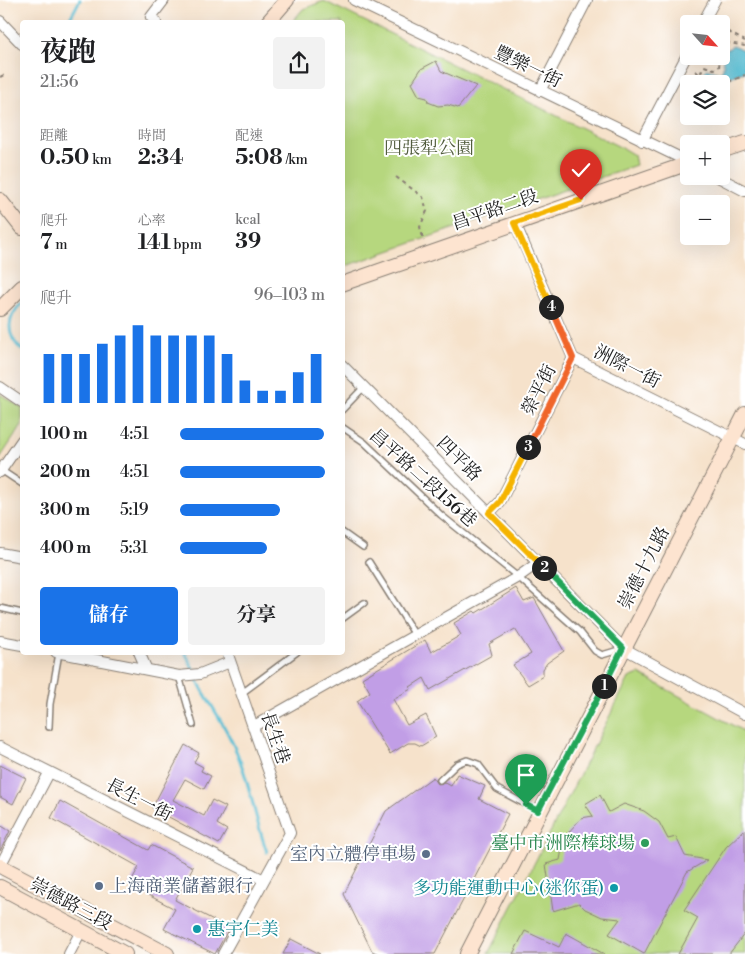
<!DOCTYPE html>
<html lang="zh-TW">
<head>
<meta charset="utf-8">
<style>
	:root { --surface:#fff; --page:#f2f2f2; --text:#202124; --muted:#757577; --accent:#1a73e8 }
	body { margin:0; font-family:"Libre Bodoni","Noto Serif TC",serif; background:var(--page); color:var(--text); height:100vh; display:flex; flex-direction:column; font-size:19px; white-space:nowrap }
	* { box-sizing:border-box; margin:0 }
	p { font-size:16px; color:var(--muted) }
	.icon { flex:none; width:28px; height:28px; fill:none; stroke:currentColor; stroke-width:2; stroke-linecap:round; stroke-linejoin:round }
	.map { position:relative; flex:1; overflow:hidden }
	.sheet { position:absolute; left:20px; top:20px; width:325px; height:635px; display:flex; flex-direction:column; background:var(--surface); border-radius:5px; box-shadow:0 5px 20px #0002 }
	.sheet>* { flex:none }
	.needle { width:32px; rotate:117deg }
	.fabs { position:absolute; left:680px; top:15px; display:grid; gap:10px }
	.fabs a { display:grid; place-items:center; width:50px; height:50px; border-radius:5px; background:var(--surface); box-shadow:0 5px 20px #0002; font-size:25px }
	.pin { position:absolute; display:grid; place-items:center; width:42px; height:42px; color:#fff; margin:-51px -21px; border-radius:50% 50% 50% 0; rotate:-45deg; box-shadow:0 0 5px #0007 }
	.pin .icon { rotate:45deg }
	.km { position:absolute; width:25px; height:25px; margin:-12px; border-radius:50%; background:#222; color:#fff; font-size:14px; line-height:25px; text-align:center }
	.round { display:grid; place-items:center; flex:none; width:52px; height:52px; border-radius:5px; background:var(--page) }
	.headline { display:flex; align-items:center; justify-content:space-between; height:85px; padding:0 20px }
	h1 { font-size:28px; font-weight:700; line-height:38px }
	.metrics { display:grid; grid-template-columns:repeat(3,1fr); gap:8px; height:85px; padding:5px 20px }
	.metrics div { display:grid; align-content:center }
	.metrics b { font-size:21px; font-weight:700 }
	.metrics small { font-size:14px; font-weight:400 }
	.metrics p { font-size:14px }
	.chart { height:140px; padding:10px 20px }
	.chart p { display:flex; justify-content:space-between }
	.chart svg { width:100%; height:90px; margin-top:5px; stroke:var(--accent); stroke-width:6 }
	.cta { display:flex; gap:10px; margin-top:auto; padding:10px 20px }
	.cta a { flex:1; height:58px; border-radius:5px; background:var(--accent); color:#fff; font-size:20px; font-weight:700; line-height:58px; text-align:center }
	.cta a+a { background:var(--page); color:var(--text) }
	ul { padding:0 20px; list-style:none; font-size:16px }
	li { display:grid; grid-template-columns:80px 60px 1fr; align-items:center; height:38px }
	li i { height:12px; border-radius:6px; background:var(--accent) }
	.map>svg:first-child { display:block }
	.green { fill:#b6d77e; stroke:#697a4d }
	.water { fill:#56bdd3; stroke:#396c78 }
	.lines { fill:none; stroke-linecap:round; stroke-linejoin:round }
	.stream { stroke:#56bdd3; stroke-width:3 }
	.building { fill:#c19ee6 }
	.lane-casing { stroke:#897f74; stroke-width:8 }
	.street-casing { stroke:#897f74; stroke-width:12 }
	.secondary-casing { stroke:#897f74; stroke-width:16 }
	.path { stroke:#897f74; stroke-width:2; stroke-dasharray:4 4; stroke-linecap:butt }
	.lane { stroke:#fff; stroke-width:5 }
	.street { stroke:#fff; stroke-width:10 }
	.secondary { stroke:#fde4d0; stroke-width:14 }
	.split-1-casing { stroke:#fff; stroke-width:10 }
	.split-2-casing { stroke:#fff; stroke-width:10 }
	.split-3-casing { stroke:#fff; stroke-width:10 }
	.split-4-casing { stroke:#fff; stroke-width:10 }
	.split-5-casing { stroke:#fff; stroke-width:10 }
	.split-1 { stroke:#22a559; stroke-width:6 }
	.split-2 { stroke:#22a559; stroke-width:6 }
	.split-3 { stroke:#f5b400; stroke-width:6 }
	.split-4 { stroke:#f0652b; stroke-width:6 }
	.split-5 { stroke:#f5b400; stroke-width:6 }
	.leisure-dot { fill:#2e9e5b; stroke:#fff; stroke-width:2 }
	.service-dot { fill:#5c6f8a; stroke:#fff; stroke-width:2 }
	.culture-dot { fill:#0f9aa8; stroke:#fff; stroke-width:2 }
	.labels { text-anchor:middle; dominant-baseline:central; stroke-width:4; stroke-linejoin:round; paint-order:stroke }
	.street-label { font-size:18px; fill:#1c1c1c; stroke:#fff }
	.park-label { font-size:18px; fill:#525d3e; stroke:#fff }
	.leisure-label { font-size:18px; fill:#27864d; stroke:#fff; text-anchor:end }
	.service-label { font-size:18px; fill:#4e5e75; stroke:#fff; text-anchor:end }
	.culture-label { font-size:18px; fill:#0d838f; stroke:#fff; text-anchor:end }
</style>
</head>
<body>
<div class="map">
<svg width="745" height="954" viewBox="0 0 745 954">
	<rect width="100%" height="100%" fill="#fff"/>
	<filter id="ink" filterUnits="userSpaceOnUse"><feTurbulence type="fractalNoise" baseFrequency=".02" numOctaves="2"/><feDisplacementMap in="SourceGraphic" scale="10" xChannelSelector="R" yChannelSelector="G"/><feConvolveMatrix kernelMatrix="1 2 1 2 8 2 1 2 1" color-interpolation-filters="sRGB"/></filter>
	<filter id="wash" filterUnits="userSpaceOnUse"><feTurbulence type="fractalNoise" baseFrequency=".0096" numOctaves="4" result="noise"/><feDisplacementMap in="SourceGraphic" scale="20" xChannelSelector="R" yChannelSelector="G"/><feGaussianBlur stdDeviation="1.12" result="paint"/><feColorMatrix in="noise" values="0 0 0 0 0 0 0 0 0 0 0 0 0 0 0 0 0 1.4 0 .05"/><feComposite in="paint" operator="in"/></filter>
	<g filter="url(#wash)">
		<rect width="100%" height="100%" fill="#f6e2cb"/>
		<!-- green -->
		<path class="green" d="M324,1l300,148 10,6 2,10 -293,102 -1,-245h-50l11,-13z
			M0,394l22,14v17l-22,33z
			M639,674l106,58v222h-257l141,-276z"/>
		<!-- water -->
		<path class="water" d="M733,45l10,5 2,22c-17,3 -26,17 -45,8l6,-11 13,3 4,-3v-16z"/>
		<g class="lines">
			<!-- stream -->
			<path class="stream" d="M68,22l12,-22
				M22,303c-15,14 -17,32 0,47
				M185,652l9,19
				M196,677c10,22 24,40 34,61 19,36 23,76 37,114"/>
		</g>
		<g id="blocks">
			<!-- building -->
			<path class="building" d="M436,61l5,10 35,15 -18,22 -10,-3 -10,1 -10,-4 -1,-4 -8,-2 -7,-13 9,-14z
				M516,588l8,14 10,-4 30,53 -17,12 -4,6v7l-15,9 -15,-20 18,-11 -16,-25 -26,15 3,11 -62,35 -6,-12 -14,9 1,2 -18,10 14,26 19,-10 10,22 -15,9 -6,-3h-7l-18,11 -33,-53 13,-9 -8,-14 63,-38 6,12 18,-10 12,-7 -7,-12 20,-12 2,2z
				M185,745l14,8 -5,9 9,5 -2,4 10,5 -7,13 -19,-10 -12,21 31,16 8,-16 14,7 -9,17 10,6 -8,14 -67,-36z
				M0,765l26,13 -13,26 -13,-7z
				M457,774l28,12 -6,13 29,15 -73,140h-56l-7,-3 -28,-57 42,-83 47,-34 5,7 6,-2 7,4z
				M600,795l9,17 15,-8 20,7 15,11 9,17 8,-2 9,19 22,4 -20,12 -43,82 -35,-20 11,-15 -18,-2 -17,-8 -6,-6 -26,8 -7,-47 14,-4 2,-11 6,-16 13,-15 12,-2 -8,-12z
				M60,801l88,49 3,-5 42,22 -18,33 54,28 -14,26 -51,-25 11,-20 -46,-24 10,-18 -88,-49z
				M0,825l10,6 -10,20z
				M745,829v104l-16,21h-51l20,-36 -14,-8 42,-63z
				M525,931l34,16 7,-14 38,21h-91z
				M291,939l29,15h-37z"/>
		</g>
	</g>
	<g filter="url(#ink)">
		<use href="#blocks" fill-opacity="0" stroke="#897f74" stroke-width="1"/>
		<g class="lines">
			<!-- lane casing -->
			<g class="lane-casing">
				<path id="lane" d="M342,410l22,-23
					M342,427l22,15 77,73 77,62 62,55 15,19 7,4 20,-6
					M1,470l21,14
					M342,532l21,15
					M369,562l46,73
					M0,608l22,5
					M342,619l22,-16
					M179,676l14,49
					M242,693l55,-41
					M49,727l1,-23 9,-51
					M440,780l17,-16 10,-4 11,4 19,25 41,22"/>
			</g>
			<!-- street casing -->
			<g class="street-casing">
				<path id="street" d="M354,0l335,162
					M0,21l22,23
					M156,22l-5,-5 13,-17
					M702,24l13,-24
					M540,91l47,-91
					M642,141l47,-90
					M716,176l29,15
					M515,223l58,135 172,86
					M342,365l281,283 122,66
					M0,387l22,15
					M0,472l22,-32
					M489,513l11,-11 73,-144
					M0,553l22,4
					M0,641l22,4
					M56,652l123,24 21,-2 30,-12
					M139,652l7,16
					M254,726l264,-149 21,-15
					M0,747l264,133
					M0,866l49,-93
					M69,954l12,-23
					M223,954l67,-121 -63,-181"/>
			</g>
			<!-- secondary casing -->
			<g class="secondary-casing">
				<path id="secondary" d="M268,22l19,-22
					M721,151l24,-8
					M0,200l22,28
					M342,284l347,-121
					M0,309l22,-22
					M0,866l167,88
					M0,887l125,67
					M467,954l278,-540"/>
			</g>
			<!-- path -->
			<path class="path" d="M721,28l24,13
				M721,51l8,-8 16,3
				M695,71l5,3
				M0,77l4,-2
				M704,84l-7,-4 7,-14 10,3 5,-1 1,-12
				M721,85l24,-10
				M396,177l27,20 4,14 -7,16 4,14"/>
			<!-- lane -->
			<use href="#lane" class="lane"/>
			<!-- street -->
			<use href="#street" class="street"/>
			<!-- secondary -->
			<use href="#secondary" class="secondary"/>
		</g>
	</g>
	<g class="lines" filter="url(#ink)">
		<!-- split-1 casing -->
		<g class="split-1-casing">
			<path id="split-1" d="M526,805l12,6 66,-125"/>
		</g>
		<!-- split-2 casing -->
		<g class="split-2-casing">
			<path id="split-2" d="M544,568l79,80 -19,38"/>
		</g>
		<!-- split-3 casing -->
		<g class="split-3-casing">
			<path id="split-3" d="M528,447l-28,55 -11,11 55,55"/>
		</g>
		<!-- split-4 casing -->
		<g class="split-4-casing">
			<path id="split-4" d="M528,447l45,-89 -22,-51"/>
		</g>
		<!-- split-5 casing -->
		<g class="split-5-casing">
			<path id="split-5" d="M551,307l-37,-84 67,-23"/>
		</g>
		<!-- split-1 -->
		<use href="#split-1" class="split-1"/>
		<!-- split-2 -->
		<use href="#split-2" class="split-2"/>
		<!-- split-3 -->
		<use href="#split-3" class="split-3"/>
		<!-- split-4 -->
		<use href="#split-4" class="split-4"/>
		<!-- split-5 -->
		<use href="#split-5" class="split-5"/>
	</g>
	<!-- markers -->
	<circle class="leisure-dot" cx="645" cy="843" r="5"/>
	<g class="service-dot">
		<circle cx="426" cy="854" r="5"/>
		<circle cx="99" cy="886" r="5"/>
	</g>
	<g class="culture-dot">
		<circle cx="614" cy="888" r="5"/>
		<circle cx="197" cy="929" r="5"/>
	</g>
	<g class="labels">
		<!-- street labels -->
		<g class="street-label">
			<text transform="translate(528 67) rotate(26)">豐樂一街</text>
			<text transform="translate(495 210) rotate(-19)">昌平路二段</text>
			<text transform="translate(627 367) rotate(27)">洲際一街</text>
			<text transform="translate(539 390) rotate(-63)">榮平街</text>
			<text transform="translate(459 459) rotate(45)">四平路</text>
			<text transform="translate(423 478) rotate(42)">昌平路二段156巷</text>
			<text transform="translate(644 568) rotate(-63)">崇德十九路</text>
			<text transform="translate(275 738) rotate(71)">長生巷</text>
			<text transform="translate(139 800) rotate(27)">長生一街</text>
			<text transform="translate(71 904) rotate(28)">崇德路三段</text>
		</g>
		<!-- park labels -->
		<g class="park-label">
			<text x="429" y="148">四張犁公園</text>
		</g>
		<!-- leisure labels -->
		<g class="leisure-label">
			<text x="635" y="843">臺中市洲際棒球場</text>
		</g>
		<!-- service labels -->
		<g class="service-label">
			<text x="416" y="854">室內立體停車場</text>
			<text x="109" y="886" text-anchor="start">上海商業儲蓄銀行</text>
		</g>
		<!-- culture labels -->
		<g class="culture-label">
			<text x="604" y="888">多功能運動中心(迷你蛋)</text>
			<text x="207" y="929" text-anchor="start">惠宇仁美</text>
		</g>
	</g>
</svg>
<div class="fabs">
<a><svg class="needle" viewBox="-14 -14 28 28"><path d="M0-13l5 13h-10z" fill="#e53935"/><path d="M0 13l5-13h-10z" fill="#757577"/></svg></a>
<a><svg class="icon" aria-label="layers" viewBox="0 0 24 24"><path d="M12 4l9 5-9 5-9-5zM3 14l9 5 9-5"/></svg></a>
<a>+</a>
<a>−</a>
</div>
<div class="pin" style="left:526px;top:805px;background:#1e9e55"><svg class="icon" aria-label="arrive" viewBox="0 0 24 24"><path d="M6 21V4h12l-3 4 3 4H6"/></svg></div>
<div class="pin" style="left:581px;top:200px;background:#d93025"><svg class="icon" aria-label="check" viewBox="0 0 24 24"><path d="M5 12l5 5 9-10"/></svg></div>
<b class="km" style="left:604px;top:686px">1</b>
<b class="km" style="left:544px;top:568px">2</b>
<b class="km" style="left:528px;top:447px">3</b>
<b class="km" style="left:551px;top:307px">4</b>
<section class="sheet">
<div class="headline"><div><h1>夜跑</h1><p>21:56</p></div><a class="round"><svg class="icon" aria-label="share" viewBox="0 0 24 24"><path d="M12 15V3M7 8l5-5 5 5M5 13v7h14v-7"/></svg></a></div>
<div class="metrics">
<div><p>距離</p><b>0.50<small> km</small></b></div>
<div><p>時間</p><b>2:34</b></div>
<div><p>配速</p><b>5:08<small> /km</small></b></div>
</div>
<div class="metrics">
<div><p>爬升</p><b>7<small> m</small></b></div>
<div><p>心率</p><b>141<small> bpm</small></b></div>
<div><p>kcal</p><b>39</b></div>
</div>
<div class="chart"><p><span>爬升</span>96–103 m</p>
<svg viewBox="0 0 160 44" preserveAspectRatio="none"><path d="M5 44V20M15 44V20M25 44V20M35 44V15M45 44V11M55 44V6M65 44V11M75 44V11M85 44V11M95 44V11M105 44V20M115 44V33M125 44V38M135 44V38M145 44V29M155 44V20"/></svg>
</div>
<ul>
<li><b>100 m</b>4:51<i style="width:99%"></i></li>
<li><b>200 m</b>4:51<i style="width:100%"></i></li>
<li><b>300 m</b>5:19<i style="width:69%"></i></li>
<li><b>400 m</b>5:31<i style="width:60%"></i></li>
</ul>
<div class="cta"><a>儲存</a><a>分享</a></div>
</section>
</div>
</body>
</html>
